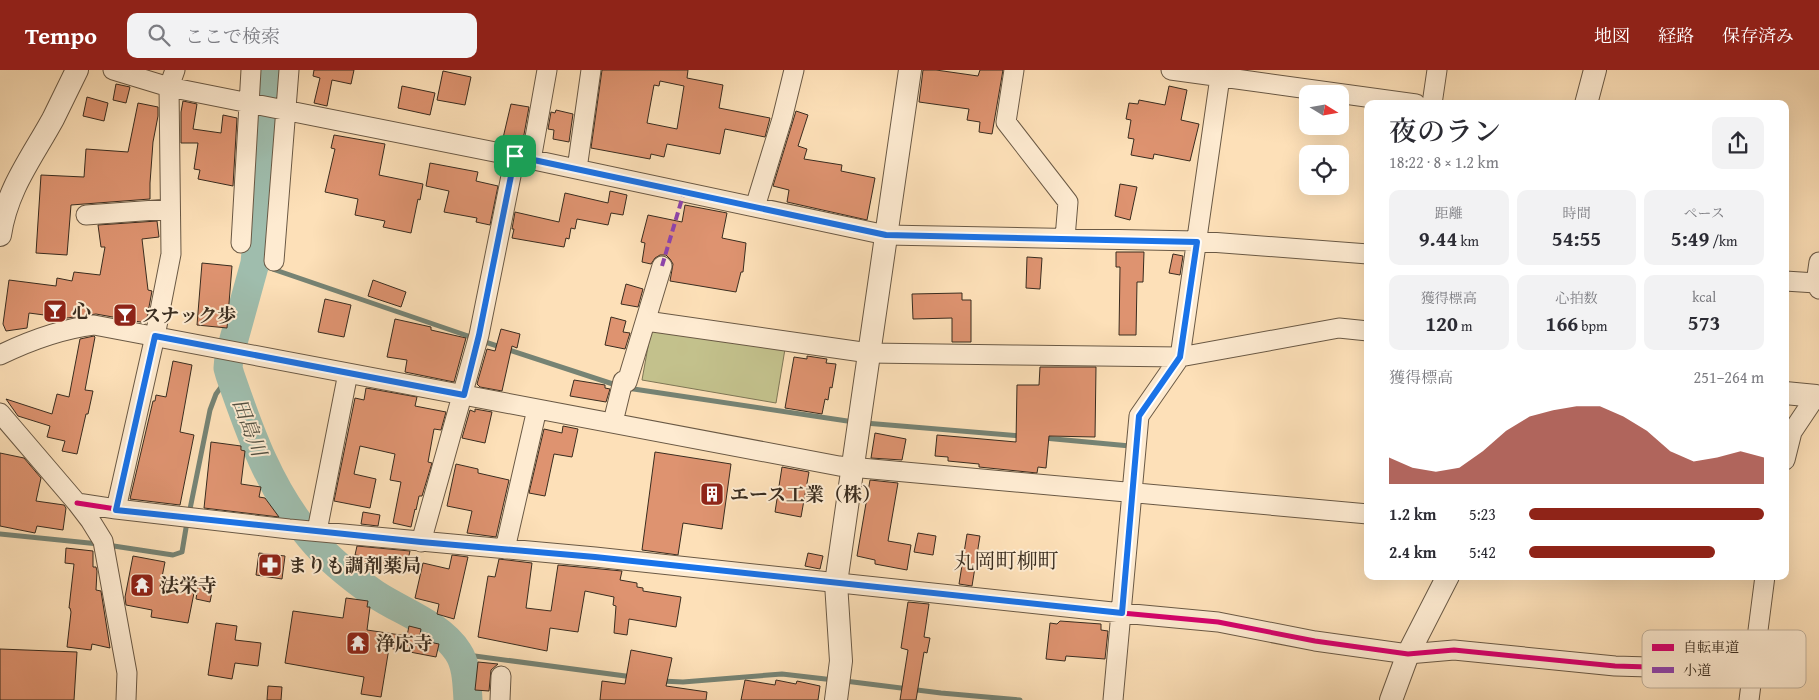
<!DOCTYPE html>
<html lang="ja">
<head>
<meta charset="utf-8">
<style>
	:root { --surface:#fff; --page:#f2f2f3; --text:#2b2b33; --muted:#7c7c81; --accent:#8f2418 }
	body { margin:0; font-family:"Gentium Book Plus","Noto Serif JP",serif; background:var(--page); color:var(--text); height:100vh; display:flex; flex-direction:column; font-size:19px; white-space:nowrap }
	* { box-sizing:border-box; margin:0 }
	p { font-size:16px; color:var(--muted) }
	.icon { flex:none; width:28px; height:28px; fill:none; stroke:currentColor; stroke-width:2; stroke-linecap:round; stroke-linejoin:round }
	.map { position:relative; flex:1; overflow:hidden }
	.sheet { position:absolute; left:1364px; top:30px; width:425px; height:480px; display:flex; flex-direction:column; background:var(--surface); border-radius:10px; box-shadow:0 5px 20px #0002 }
	.sheet>* { flex:none }
	.needle { width:32px; rotate:101deg }
	.controls { position:absolute; left:1299px; top:15px; display:grid; gap:10px }
	.controls a { display:grid; place-items:center; width:50px; height:50px; border-radius:10px; background:var(--surface); box-shadow:0 5px 20px #0002; font-size:25px }
	.pin { position:absolute; display:grid; place-items:center; width:42px; height:42px; color:#fff; margin:-21px; border-radius:10px; box-shadow:0 2px 8px #0006 }
	.round { display:grid; place-items:center; flex:none; width:52px; height:52px; border-radius:10px; background:var(--page) }
	.headline { display:flex; align-items:center; justify-content:space-between; height:85px; padding:0 25px }
	h1 { font-size:28px; font-weight:600; line-height:38px }
	.figures { display:grid; grid-template-columns:repeat(3,1fr); gap:8px; height:85px; padding:5px 25px }
	.figures div { display:grid; align-content:center; border-radius:10px; background:var(--page); text-align:center }
	.figures b { font-size:21px; font-weight:600 }
	.figures small { font-size:14px; font-weight:400 }
	.figures p { font-size:14px }
	.chart { height:140px; padding:10px 25px }
	.chart p { display:flex; justify-content:space-between }
	.chart svg { width:100%; height:90px; margin-top:5px; fill:var(--accent); opacity:.7 }
	ul { padding:0 25px; list-style:none; font-size:16px }
	li { display:grid; grid-template-columns:80px 60px 1fr; align-items:center; height:38px }
	li i { height:12px; border-radius:6px; background:var(--accent) }
	header { display:flex; align-items:center; gap:30px; box-sizing:border-box; height:70px; padding:0 25px; background:var(--accent); color:#fff }
	header strong { font-size:24px }
	nav { display:flex; gap:28px; margin-inline-start:auto; font-size:18px }
	.search { width:350px; height:45px; background:var(--page); display:flex; align-items:center; gap:12px; box-sizing:border-box; padding:0 18px; border-radius:10px; color:var(--muted); font-size:19px }
	.map>svg:first-child { display:block }
	.green { fill:#c3c18c; stroke:#7e7656 }
	.lines { fill:none; stroke-linecap:round; stroke-linejoin:round }
	.stream { stroke:#768374; stroke-width:5 }
	.river { stroke:#9fbdad; stroke-width:29 }
	.building { fill:#de9370; stroke:#392c1f; fill-rule:evenodd }
	.minor-casing { stroke:#6a5945; stroke-width:21 }
	.tertiary-casing { stroke:#6a5945; stroke-width:24 }
	.minor { stroke:#feebd1; stroke-width:19 }
	.tertiary { stroke:#feebd1; stroke-width:22 }
	.quiet { stroke:#8e44ad; stroke-width:4; stroke-dasharray:8 4; stroke-linecap:butt }
	.cycleway-casing { stroke:#feebd1; stroke-width:8 }
	.cycleway { stroke:#d6006c; stroke-width:5 }
	.route-casing { stroke:#fff; stroke-width:10 }
	.route { stroke:#1a73e8; stroke-width:6 }
	.labels { text-anchor:middle; dominant-baseline:central; stroke-width:4; stroke-linejoin:round; paint-order:stroke }
	.poi-label { font-size:19px; font-weight:bold; fill:#392c1f; stroke:#feebd1; text-anchor:start }
	.water-label { font-size:20px; font-style:italic; fill:#525042; stroke:#feebd1 }
	.quarter-label { font-size:21px; fill:#392c1f; stroke:#feebd1 }
	.key { fill:#feebd1; stroke:#c3b29c; stroke-width:1 }
	.key-label { font-size:14px; fill:#392c1f }
</style>
</head>
<body>
<header>
<strong>Tempo</strong>
<div class="search"><svg class="icon" aria-label="search" viewBox="0 0 24 24"><circle cx="10" cy="10" r="6"/><path d="M15 15l6 6"/></svg>ここで検索</div>
<nav><a>地図</a><a>経路</a><a>保存済み</a></nav>
</header>
<div class="map">
<svg width="1819" height="630" viewBox="0 0 1819 630">
	<rect width="100%" height="100%" fill="#fde0b8"/>
	<filter id="stains"><feTurbulence type="fractalNoise" baseFrequency=".004" numOctaves="4"/><feColorMatrix values="0 0 0 0 .2 0 0 0 0 .09 0 0 0 0 .02 0 0 0 .5 -.17"/></filter>
	<radialGradient id="worn" r=".72"><stop offset=".6" stop-color="#630" stop-opacity="0"/><stop offset="1" stop-color="#630" stop-opacity=".3"/></radialGradient>
	<!-- green -->
	<path class="green" d="M651,260l134,19 -9,54 -134,-23z"/>
	<g class="lines">
		<!-- stream -->
		<path class="stream" d="M255,193l219,75
			M482,271l137,45
			M627,318l227,34
			M865,353l156,13
			M1044,368l86,8
			M189,444l21,-104 6,-16 14,-19
			M0,464l99,10
			M107,475l66,10 9,-3 5,-30
			M460,584l173,23
			M661,611l22,1 99,-8 52,6
			M845,611l96,12 79,7"/>
		<!-- river -->
		<path class="river" d="M266,0l-10,182 -1,11 -26,94 -1,11 2,7c20,58 40,115 80,162 18,22 42,41 65,57 27,18 65,30 83,58 9,13 9,33 10,48"/>
	</g>
	<!-- building -->
	<path class="building" d="M314,0h40l-3,14 -19,-4 -5,26 -13,-3 6,-25 -7,-2z
		M602,0h86l-1,8 36,7 -4,23 51,10 -5,19 -40,-8 -5,25 -53,-10 -3,13 -13,-3 -1,5 -59,-11zM660,11l24,5 -7,43 -30,-6 7,-38 5,1z
		M923,0h13l42,6 2,-6h23l-11,64 -13,-2 1,-10 -13,-2 2,-11 -50,-7z
		M443,1l28,6 -6,28 -28,-5z
		M116,14l14,3 -4,16 -13,-3z
		M402,16l33,7 -5,22 -32,-7z
		M1169,16l18,4 -6,30 18,4 -9,37 -36,-7 -1,5 -22,-4 3,-16 -6,-1 3,-18 -5,-1 3,-16 9,1 1,-4 26,5z
		M87,27l21,6 -4,18 -21,-5z
		M183,31l14,3 -4,25 28,4 2,-18 14,3 -4,68 -35,-7 2,-9 -6,-1 4,-26h-17v-31z
		M138,33l20,4v9l-5,26 -3,41v16l-79,6 -4,50 -31,-2 5,-78 43,2 2,-28 42,3z
		M511,34l18,3 -6,33h-4v1l-16,-3z
		M556,40l17,4 -4,28 -16,-3 1,-9 -6,-1 3,-17 4,1z
		M796,41l12,4 -10,31 9,3 -3,10 38,6 -1,6 34,7 -8,42 -80,-18 2,-12 -16,-4z
		M334,65l51,9 -6,31 44,9 -3,16 -2,-1 -7,34 -28,-6 2,-6 -30,-6 3,-16 -33,-7 10,-43 -4,-1z
		M430,93l48,9 -2,9 22,5 -8,39 -14,-3 1,-4 -33,-6 5,-21 -23,-5z
		M1120,114l17,3 -7,33 -15,-4z
		M610,121l17,4 -4,20 -12,-2 -3,12 -31,-6 -2,10 -4,-1 -2,11 -3,-1 -2,9 -52,-9 2,-9h-2l3,-17 44,10 6,-29 43,10z
		M685,135l42,8 -5,25 24,5 -3,29h-2l-5,20 -66,-11 3,-17 -3,-5 -4,-4h-6l-5,3 -4,6 -9,-2 3,-19 -4,-1 7,-27 34,7z
		M157,151l2,16 -17,2 6,51 4,1 -6,32 -50,-9 -29,4 -38,-5 -2,15 -21,3 -3,-7 6,-44 47,6 1,-8 15,3 2,-9 26,3 5,-28h-4l-3,-22z
		M1116,182h28l-1,30h-6l-1,53h-17l1,-68h-4z
		M1173,184l10,2 -3,19 -11,-2z
		M1027,187l15,1 -2,31 -14,-1z
		M202,193l30,3 -5,62 -30,-3z
		M373,210l33,12 -5,15 -33,-11z
		M626,214l17,5 -5,18 -17,-3z
		M962,223v7h9v42h-19v-24l-39,1 -1,-25z
		M325,229l26,6 -7,32 -26,-5z
		M611,247l15,4 -3,11 7,1 -5,16 -20,-4z
		M395,249l36,8v3l35,8 -12,44 -49,-10 2,-12 -20,-3z
		M501,259l19,5 -3,14 -5,-2 -10,45 -22,-4 -3,-3 10,-35 8,2z
		M94,266l1,1 -10,53 8,1 -5,23h-2l-9,40 -15,-3 3,-10 -18,-4 3,-11 -32,-10 -12,-17 46,15 5,-20 12,3 11,-58z
		M807,286l20,3 -1,4 10,1 -4,24 -2,-1 -2,13 -3,-1 -3,15 -37,-6 9,-51 13,2z
		M173,291l19,4 -12,67 14,3 -14,70 -50,-6 23,-98h2l1,-6 10,2z
		M1040,297h56l-1,70 -46,-1 -3,32 -8,-1 -1,6 -58,-6v-3l-31,-3v-4l-13,-1 2,-21 79,7 1,-57h22z
		M574,310l31,5v3l5,1 -4,13 -36,-6z
		M366,318l51,9 -2,9 31,6 -5,18 -7,-1 -6,33 4,1 -10,33h-3l-3,14 -1,-1 -4,18 -18,-4 8,-41 -11,-2 5,-26 -35,-8 -6,28 22,5 -6,29 -36,-7 21,-103 9,2z
		M475,339l17,3 -7,31 -23,-5 8,-28 5,2z
		M563,356l15,3 -6,28 -18,-3 -9,42 -16,-3 15,-64 18,4z
		M875,363l31,6 -4,21 -31,-2z
		M211,372l30,4v4l4,1 -4,33 20,3 -2,10 6,1 14,19 -75,-9z
		M655,382l76,12 -9,65 -39,-6 -5,32 -36,-5z
		M0,383l24,5 17,20 -5,23 28,4 2,3 -3,22 -26,-4 -2,7 -35,-7z
		M456,394l22,5v4l31,7 -13,57 -29,-4 5,-22 -25,-5z
		M782,397l27,5 -8,45 -26,-5z
		M870,410l28,3 -10,58 23,4 -4,25 -32,-6v-4l-18,-4z
		M363,442l17,3 -2,11 -17,-2z
		M918,463l18,3 -3,19 -19,-3z
		M967,464l13,2 -8,50 -13,-2z
		M357,476l53,5 -3,13 -16,-4 -3,11 -27,-5 1,-10 -7,-1z
		M66,478l27,3v16h3l1,4 -1,19 5,1 9,57 -18,-4 -1,6 -24,-3 4,-35 -1,-4h-1l5,-44 -9,-1z
		M259,483l26,3 -3,23 -26,-4z
		M808,483l15,3 -3,13 -15,-3z
		M452,485l16,2 -14,62 -17,-5 2,-10 -24,-6 8,-35 26,6z
		M133,486l32,6 -5,25 34,6 -6,30 -37,-6 1,-7 -26,-5 -1,-8z
		M499,489l33,4 -6,45 25,3 7,-46 64,6 -2,9 17,3v4l6,1v3l38,6 -5,30 -47,-8 -2,16 -13,-2 2,-27 -3,-1 1,-8 -29,-6 -7,41 -28,-4 -3,23 -69,-14 10,-61 7,1z
		M199,510l15,2 -4,20 -14,-3z
		M346,528l22,3 -1,6h3l-3,23 40,6 2,-10 12,3 -2,11 20,4 -3,13 -47,-9 -8,49 -20,-3 3,-17 -79,-14 8,-52 50,7z
		M908,532l21,2 -5,33 6,1 -3,15 -3,-1 -8,48h-16l8,-50 -7,-2z
		M1060,551l41,3v6l7,1 -3,28 -39,-3 -1,5 -19,-2 4,-36 7,1z
		M216,553l21,3 -2,14 26,3 -3,23 -23,-3 -3,16 -24,-4z
		M0,579l77,3 -3,48h-74z
		M631,580l41,8 -6,28 41,6 -1,8h-106l2,-19 23,3z
		M478,592l20,2 -7,6 -2,21 -14,-1z
		M745,610l30,5 1,-5 20,4 1,-3 23,5 -2,14h-77z
		M268,616l14,1 -1,13h-14z"/>
	<g class="lines">
		<!-- minor casing -->
		<g class="minor-casing">
			<path id="minor" d="M113,0l56,17 346,69 371,79 311,6 171,13
				M1014,0l-8,52 62,80 -3,36
				M1171,0l245,34
				M1432,34l5,-34
				M531,90l16,-90
				M577,99l14,-99
				M755,137l27,-88 12,-49
				M86,145l84,-6
				M241,173l10,-173
				M274,191l15,-191
				M1819,192l-3,21 3,6
				M1785,211l31,2
				M646,251l223,32 144,2 167,2 159,-29 29,3
				M0,285c31,-15 61,-26 94,-30l745,141 529,48
				M0,343l77,90 13,17 13,21 24,132 -1,27
				M613,352l10,-41 4,1 35,-116
				M1785,390l7,-28 24,-36
				M77,433l39,6 173,20 306,28 527,56 96,9 97,19 93,13 46,-4 161,16 137,4
				M116,439l39,-173 16,-82 -2,-167 6,-17
				M317,461l31,-158
				M421,472l58,-207 36,-179
				M505,479l32,-140
				M500,630l1,-24
				M1113,630l26,-284 41,-59 41,-287
				M1749,630l16,-124"/>
		</g>
		<!-- tertiary casing -->
		<g class="tertiary-casing">
			<path id="tertiary" d="M1586,34l9,-34
				M0,165c7,-46 31,-76 53,-116 8,-16 16,-33 24,-49
				M1785,323l31,3 3,2
				M836,630l5,-39 -5,-78 74,-513
				M1391,630l17,-46 40,-78"/>
		</g>
		<!-- minor -->
		<use href="#minor" class="minor"/>
		<!-- tertiary -->
		<use href="#tertiary" class="tertiary"/>
		<!-- quiet -->
		<path class="quiet" d="M662,196l22,-74"/>
		<!-- cycleway casing -->
		<g class="cycleway-casing">
			<path id="cycleway" d="M77,433l39,6 173,20 306,28 527,56 96,9 97,19 93,13 46,-4 161,16 137,4"/>
		</g>
		<!-- cycleway -->
		<use href="#cycleway" class="cycleway"/>
	</g>
	<g class="lines">
		<!-- route casing -->
		<g class="route-casing">
			<path id="route" d="M515,86l371,79 311,7 -17,115 -41,59 -17,197 -527,-56 -174,-15 -305,-32 39,-174 309,59 15,-60z"/>
		</g>
		<!-- route -->
		<use href="#route" class="route"/>
	</g>
	<!-- icons -->
	<defs>
		<g id="bar-square" transform="scale(1.25)"><rect x="-9" y="-9" width="18" height="18" rx="4" fill="#8f2418" stroke="#feebd1"/><path d="M-6-5H6L.8 .8V4.5H3.5V6h-7V4.5H-.8V.8Z" fill="#fff"/></g>
		<g id="building-square" transform="scale(1.25)"><rect x="-9" y="-9" width="18" height="18" rx="4" fill="#8f2418" stroke="#feebd1"/><path d="M-4-6H4V6H1V3H-1V6H-4ZM-2.5-4.3h1.7v1.8h-1.7ZM.8-4.3h1.7v1.8H.8ZM-2.5-1h1.7V.8h-1.7ZM.8-1h1.7V.8H.8Z" fill="#fff"/></g>
		<g id="pharmacy-square" transform="scale(1.25)"><rect x="-9" y="-9" width="18" height="18" rx="4" fill="#8f2418" stroke="#feebd1"/><path d="M-2-6h4v4h4v4h-4v4h-4v-4h-4v-4h4Z" fill="#fff"/></g>
		<g id="temple-square" transform="scale(1.25)"><rect x="-9" y="-9" width="18" height="18" rx="4" fill="#8f2418" stroke="#feebd1"/><path d="M0-6L5-2H3V0L6.5 2.5H4V6H1.5V3h-3V6H-4V2.5H-6.5L-3 0V-2H-5Z" fill="#fff"/></g>
	</defs>
	<g fill-rule="evenodd">
		<use href="#bar-square" x="55" y="241"/>
		<use href="#bar-square" x="125" y="245"/>
		<use href="#building-square" x="712" y="424"/>
		<use href="#pharmacy-square" x="270" y="495"/>
		<use href="#temple-square" x="142" y="515"/>
		<use href="#temple-square" x="358" y="573"/>
	</g>
	<g class="labels">
		<!-- poi labels -->
		<g class="poi-label">
			<text x="72" y="241">心</text>
			<text x="142" y="245">スナック歩</text>
			<text x="730" y="424">エース工業（株）</text>
			<text x="288" y="495">まりも調剤薬局</text>
			<text x="160" y="515">法栄寺</text>
			<text x="376" y="573">浄応寺</text>
		</g>
		<!-- water labels -->
		<g class="water-label">
			<text transform="translate(250 357) rotate(69)">田島川</text>
		</g>
		<!-- quarter labels -->
		<g class="quarter-label">
			<text x="1006" y="490">丸岡町柳町</text>
		</g>
	</g>
	<!-- legend -->
	<rect x="1642" y="560" width="164" height="58" rx="8" class="key"/>
	<rect x="1652" y="574" width="22" height="7" fill="#d6006c"/>
	<rect x="1652" y="597" width="22" height="6" fill="#8e44ad"/>
	<g class="key-label">
		<text x="1683" y="582">自転車道</text>
		<text x="1683" y="605">小道</text>
	</g>
	<rect width="100%" height="100%" filter="url(#stains)"/>
	<rect width="100%" height="100%" fill="url(#worn)"/>
</svg>
<div class="controls">
<a><svg class="needle" viewBox="-14 -14 28 28"><path d="M0-13l5 13h-10z" fill="#e53935"/><path d="M0 13l5-13h-10z" fill="#7c7c81"/></svg></a>
<a><svg class="icon" aria-label="locate" viewBox="0 0 24 24"><circle cx="12" cy="12" r="6"/><path d="M12 2v4M12 18v4M2 12h4M18 12h4"/></svg></a>
</div>
<div class="pin" style="left:515px;top:86px;background:#1e9e55"><svg class="icon" aria-label="arrive" viewBox="0 0 24 24"><path d="M6 21V4h12l-3 4 3 4H6"/></svg></div>
<section class="sheet">
<div class="headline"><div><h1>夜のラン</h1><p>18:22 · 8 × 1.2 km</p></div><a class="round"><svg class="icon" aria-label="share" viewBox="0 0 24 24"><path d="M12 15V3M7 8l5-5 5 5M5 13v7h14v-7"/></svg></a></div>
<div class="figures">
<div><p>距離</p><b>9.44<small> km</small></b></div>
<div><p>時間</p><b>54:55</b></div>
<div><p>ペース</p><b>5:49<small> /km</small></b></div>
</div>
<div class="figures">
<div><p>獲得標高</p><b>120<small> m</small></b></div>
<div><p>心拍数</p><b>166<small> bpm</small></b></div>
<div><p>kcal</p><b>573</b></div>
</div>
<div class="chart"><p><span>獲得標高</span>251–264 m</p>
<svg viewBox="0 0 160 44" preserveAspectRatio="none"><path d="M0 44V31L10 36L20 38L30 36L40 28L50 18L60 11L70 8L80 6L90 6L100 11L110 18L120 28L130 33L140 31L150 28L160 31V44z"/></svg>
</div>
<ul>
<li><b>1.2 km</b>5:23<i style="width:100%"></i></li>
<li><b>2.4 km</b>5:42<i style="width:79%"></i></li>
</ul>
</section>
</div>
</body>
</html>
